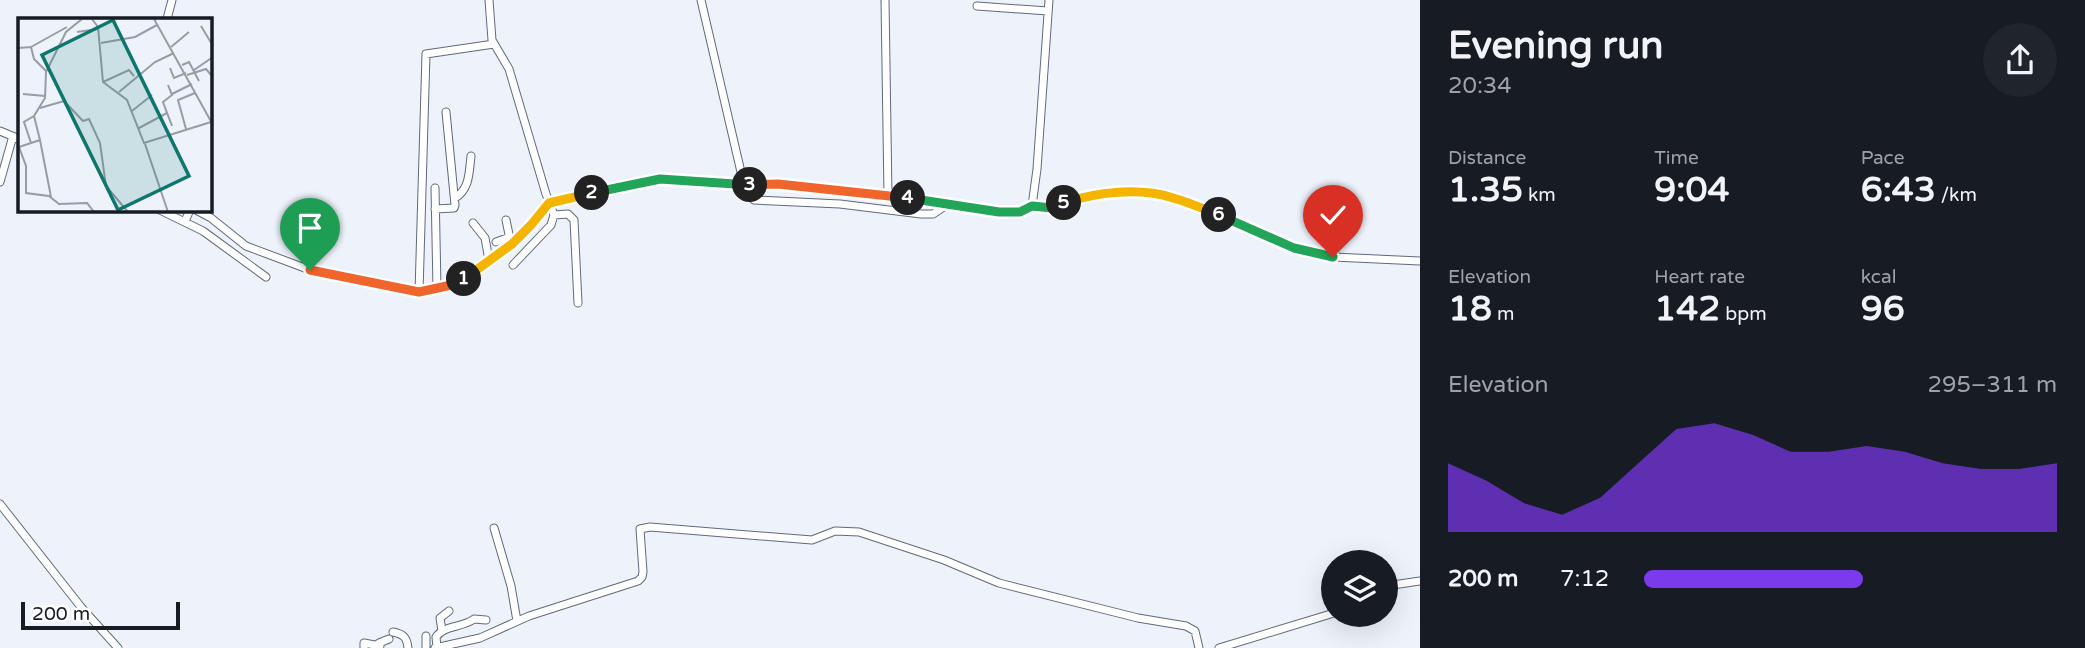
<!DOCTYPE html>
<html lang="en">
<head>
<meta charset="utf-8">
<style>
	:root { --surface:#171b24; --page:#20242c; --text:#f1f3f6; --muted:#9ea1a6; --accent:#7c3aed }
	body { margin:0; font-family:"Varela Round",sans-serif; background:var(--page); color:var(--text); height:100vh; display:flex; flex-direction:column; font-size:26px; white-space:nowrap }
	* { box-sizing:border-box; margin:0 }
	p { font-size:23px; color:var(--muted) }
	.icon { flex:none; width:38px; height:38px; fill:none; stroke:currentColor; stroke-width:2; stroke-linecap:round; stroke-linejoin:round }
	.map { position:relative; flex:1; overflow:hidden }
	.panel { display:flex; flex-direction:column; background:var(--surface); width:665px }
	.panel>* { flex:none }
	.buttons { position:absolute; left:1321px; top:550px; display:grid; gap:14px }
	.buttons a { display:grid; place-items:center; width:77px; height:77px; border-radius:50%; background:var(--surface); box-shadow:0 7px 28px #0002; font-size:35px }
	.scale { position:absolute; left:21px; bottom:18px; width:159px; box-sizing:border-box; padding-left:7px; border:4px solid #171c24; border-top:0; font-size:19px; line-height:24px; white-space:nowrap; color:#171c24; -webkit-text-stroke:5px #fff; paint-order:stroke }
	.pin { position:absolute; display:grid; place-items:center; width:60px; height:60px; color:#fff; margin:-72px -30px; border-radius:50% 50% 50% 0; rotate:-45deg; box-shadow:0 0 7px #0007 }
	.pin .icon { rotate:45deg }
	.km { position:absolute; width:35px; height:35px; margin:-18px; border-radius:50%; background:#222; color:#fff; font-size:19px; line-height:35px; text-align:center }
	.round { display:grid; place-items:center; flex:none; width:74px; height:74px; border-radius:37px; background:var(--page) }
	.overview { display:flex; align-items:center; justify-content:space-between; height:119px; padding:0 28px }
	h1 { font-size:38px; font-weight:800; line-height:52px }
	.stats { display:grid; grid-template-columns:repeat(3,1fr); gap:10px; height:119px; padding:7px 28px }
	.stats div { display:grid; align-content:center }
	.stats b { font-size:35px; font-weight:800 }
	.stats small { font-size:19px; font-weight:400 }
	.stats p { font-size:19px }
	.chart { height:196px; padding:14px 28px }
	.chart p { display:flex; justify-content:space-between }
	.chart svg { width:100%; height:126px; margin-top:7px; fill:var(--accent); opacity:.7 }
	ul { padding:0 28px; list-style:none; font-size:23px }
	li { display:grid; grid-template-columns:112px 84px 1fr; align-items:center; height:52px }
	li i { height:18px; border-radius:9px; background:var(--accent) }
	main { display:flex; flex:1; min-height:0 }
	.map>svg:first-child { display:block }
	.lines { fill:none; stroke-linecap:round; stroke-linejoin:round }
	.minor-casing { stroke:#5f6a7f; stroke-width:9 }
	.minor { stroke:#fff; stroke-width:7 }
	.split-1-casing { stroke:#fff; stroke-width:14 }
	.split-2-casing { stroke:#fff; stroke-width:14 }
	.split-3-casing { stroke:#fff; stroke-width:14 }
	.split-4-casing { stroke:#fff; stroke-width:14 }
	.split-5-casing { stroke:#fff; stroke-width:14 }
	.split-6-casing { stroke:#fff; stroke-width:14 }
	.split-7-casing { stroke:#fff; stroke-width:14 }
	.split-1 { stroke:#f0652b; stroke-width:9 }
	.split-2 { stroke:#f5b400; stroke-width:9 }
	.split-3 { stroke:#22a559; stroke-width:9 }
	.split-4 { stroke:#f0652b; stroke-width:9 }
	.split-5 { stroke:#22a559; stroke-width:9 }
	.split-6 { stroke:#f5b400; stroke-width:9 }
	.split-7 { stroke:#22a559; stroke-width:9 }
	.inset-road { fill:none; stroke:#979ca5; stroke-width:2 }
	.view { fill:#0f766e; fill-opacity:0.15; stroke:#0f766e; stroke-width:3.5 }
	.inset-edge { fill:none; stroke:#171c24; stroke-width:3.5 }
</style>
</head>
<body>
<main>
<div class="map">
<svg width="1420" height="648" viewBox="0 0 1420 648">
	<rect width="100%" height="100%" fill="#edf2fb"/>
	<g class="lines">
		<!-- minor casing -->
		<g class="minor-casing">
			<path id="minor" d="M489,0l3,40 17,29 37,125 8,21 -3,10 -38,40
				M701,0l43,185
				M885,0l3,195
				M977,6l71,5
				M167,19l5,-19
				M0,131l19,8
				M0,182l13,-46
				M751,185v12l3,3 86,4 81,10h12l15,-10
				M435,188l2,100
				M455,198c15,-9 14,-26 16,-42
				M1032,206l20,2 40,-13 18,-1 28,-1 32,3 124,52 39,9 87,4
				M435,209l19,-1 1,-3 -9,-93
				M160,210l43,21 63,46
				M196,210l15,8 35,28 64,24 109,22 37,-8 7,-4 48,-36 20,-19 18,-22 97,-22 14,-2 84,6 34,-1 110,11 111,17h21l12,-6 5,-37 12,-169
				M554,215l14,-1 6,6 4,83
				M506,220l5,24
				M185,221l5,-11
				M473,223l12,15 4,22
				M496,242l14,-5
				M419,292l7,-238 68,-10
				M0,504l81,103 37,41
				M494,528l17,58 6,35
				M1386,586l34,-5
				M442,631l-2,-13 9,-7
				M393,632c10,2 14,5 15,16
				M379,643l10,-4
				M437,647l-1,-10c8,-12 26,-9 38,-18l12,1
				M364,648v-5l16,3
				M426,648v-12
				M435,648l45,-10 49,-22 109,-35 4,-4 1,-5 -3,-43 10,-2 162,13 23,-9 24,1 85,28 55,23 139,35 48,8 9,5 4,17
				M1219,648l115,-35"/>
		</g>
		<!-- minor -->
		<use href="#minor" class="minor"/>
	</g>
	<g class="lines">
		<!-- split-1 casing -->
		<g class="split-1-casing">
			<path id="split-1" d="M310,270l109,22 37,-8 8,-5"/>
		</g>
		<!-- split-2 casing -->
		<g class="split-2-casing">
			<path id="split-2" d="M464,279l48,-35 19,-19 18,-22 43,-10"/>
		</g>
		<!-- split-3 casing -->
		<g class="split-3-casing">
			<path id="split-3" d="M592,193l68,-14 90,6"/>
		</g>
		<!-- split-4 casing -->
		<g class="split-4-casing">
			<path id="split-4" d="M750,185l28,-1 130,14"/>
		</g>
		<!-- split-5 casing -->
		<g class="split-5-casing">
			<path id="split-5" d="M908,198l91,14h21l12,-6 20,2 12,-5"/>
		</g>
		<!-- split-6 casing -->
		<g class="split-6-casing">
			<path id="split-6" d="M1064,203c32,-11 76,-16 109,-5 15,4 31,11 46,17"/>
		</g>
		<!-- split-7 casing -->
		<g class="split-7-casing">
			<path id="split-7" d="M1219,215l75,33 39,9"/>
		</g>
		<!-- split-1 -->
		<use href="#split-1" class="split-1"/>
		<!-- split-2 -->
		<use href="#split-2" class="split-2"/>
		<!-- split-3 -->
		<use href="#split-3" class="split-3"/>
		<!-- split-4 -->
		<use href="#split-4" class="split-4"/>
		<!-- split-5 -->
		<use href="#split-5" class="split-5"/>
		<!-- split-6 -->
		<use href="#split-6" class="split-6"/>
		<!-- split-7 -->
		<use href="#split-7" class="split-7"/>
	</g>
	<!-- overview -->
	<g transform="translate(18 18)">
		<rect width="194" height="194" fill="#edf2fb"/>
		<path class="inset-road" d="M74,1l6,8 5,55 24,18 17,43 67,-21M136,1l59,106M183,8l12,20M59,14l21,-3M83,25l34,-6 22,-12M13,29l36,-20M153,29l18,-15M0,30l13,-1 3,12 12,12M164,47l7,-3 10,19M152,50l4,10 12,-5M176,52l19,-13M169,57l19,-6 5,6M85,64l26,-12 5,6M150,67l4,10 -9,7 9,24M101,74l36,-30 19,-9M5,76l22,2M154,76l20,-10M46,83l19,20 6,-2 11,24 6,43 22,26M22,90l24,-7M114,93l20,-16M121,110l28,-15M168,111l-8,-29 17,-7M22,122l11,57M13,125l-7,-21 10,-6M127,126l23,68M1,129l21,-7 -6,-24 11,-18 1,-26 20,-40 16,-13M1,129l7,19v27l23,3 10,8 28,-1 7,9"/>
		<path class="view" d="M95,2l76,156 -71,34 -76,-155z"/>
		<rect width="194" height="194" class="inset-edge"/>
	</g>
</svg>
<div class="buttons">
<a><svg class="icon" aria-label="layers" viewBox="0 0 24 24"><path d="M12 4l9 5-9 5-9-5zM3 14l9 5 9-5"/></svg></a>
</div>
<div class="scale">200 m</div>
<div class="pin" style="left:310px;top:270px;background:#1e9e55"><svg class="icon" aria-label="arrive" viewBox="0 0 24 24"><path d="M6 21V4h12l-3 4 3 4H6"/></svg></div>
<div class="pin" style="left:1333px;top:257px;background:#d93025"><svg class="icon" aria-label="check" viewBox="0 0 24 24"><path d="M5 12l5 5 9-10"/></svg></div>
<b class="km" style="left:464px;top:279px">1</b>
<b class="km" style="left:592px;top:193px">2</b>
<b class="km" style="left:750px;top:185px">3</b>
<b class="km" style="left:908px;top:198px">4</b>
<b class="km" style="left:1064px;top:203px">5</b>
<b class="km" style="left:1219px;top:215px">6</b>
</div>
<section class="panel">
<div class="overview"><div><h1>Evening run</h1><p>20:34</p></div><a class="round"><svg class="icon" aria-label="share" viewBox="0 0 24 24"><path d="M12 15V3M7 8l5-5 5 5M5 13v7h14v-7"/></svg></a></div>
<div class="stats">
<div><p>Distance</p><b>1.35<small> km</small></b></div>
<div><p>Time</p><b>9:04</b></div>
<div><p>Pace</p><b>6:43<small> /km</small></b></div>
</div>
<div class="stats">
<div><p>Elevation</p><b>18<small> m</small></b></div>
<div><p>Heart rate</p><b>142<small> bpm</small></b></div>
<div><p>kcal</p><b>96</b></div>
</div>
<div class="chart"><p><span>Elevation</span>295–311 m</p>
<svg viewBox="0 0 160 44" preserveAspectRatio="none"><path d="M0 44V20L10 26L20 34L30 38L40 32L50 20L60 8L70 6L80 10L90 16L100 16L110 14L120 16L130 20L140 22L150 22L160 20V44z"/></svg>
</div>
<ul>
<li><b>200 m</b>7:12<i style="width:53%"></i></li>
</ul>
</section>
</main>
</body>
</html>
